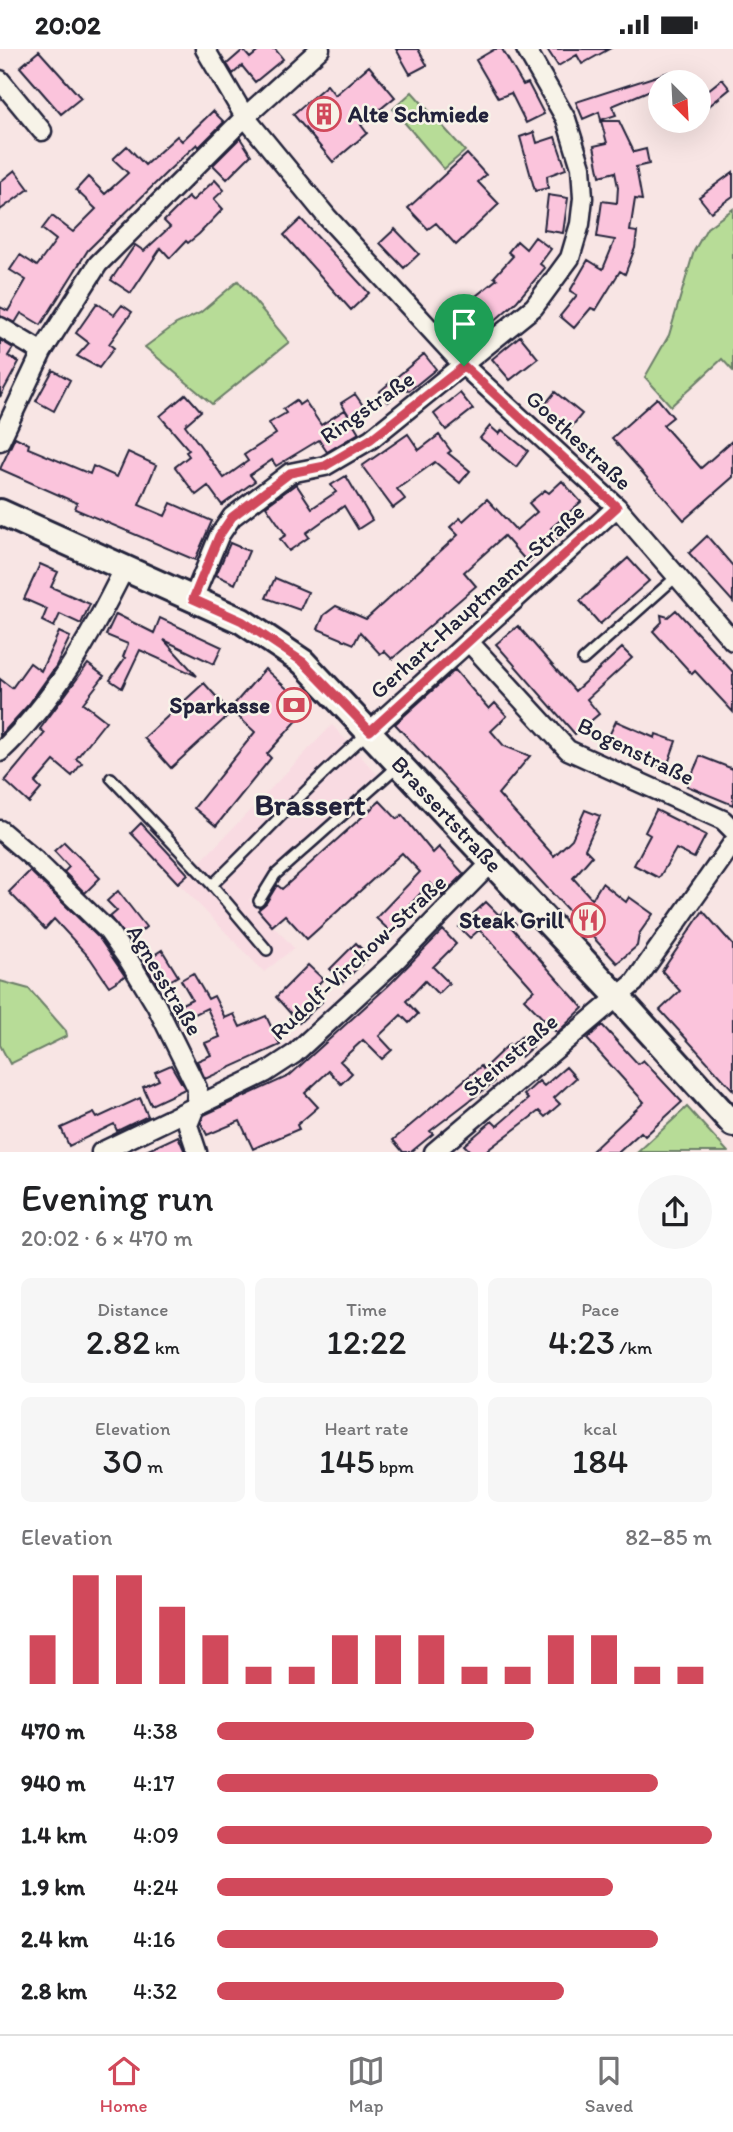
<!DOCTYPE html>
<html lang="en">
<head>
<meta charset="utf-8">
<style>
	:root { --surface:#fff; --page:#f6f6f6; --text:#202124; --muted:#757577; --line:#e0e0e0; --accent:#d1495b }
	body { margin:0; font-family:Itim,sans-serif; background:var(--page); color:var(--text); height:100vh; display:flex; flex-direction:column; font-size:26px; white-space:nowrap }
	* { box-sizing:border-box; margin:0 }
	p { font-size:23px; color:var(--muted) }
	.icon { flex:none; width:38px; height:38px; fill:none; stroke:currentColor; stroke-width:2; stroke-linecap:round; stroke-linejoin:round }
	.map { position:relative; height:1103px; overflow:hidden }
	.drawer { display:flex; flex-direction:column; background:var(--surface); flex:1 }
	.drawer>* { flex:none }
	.needle { width:46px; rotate:156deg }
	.fabs { position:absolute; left:648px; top:21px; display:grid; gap:14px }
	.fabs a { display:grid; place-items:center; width:63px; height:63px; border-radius:50%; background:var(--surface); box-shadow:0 7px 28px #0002; font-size:35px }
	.pin { position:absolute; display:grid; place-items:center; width:60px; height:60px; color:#fff; margin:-72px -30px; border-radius:50% 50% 50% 0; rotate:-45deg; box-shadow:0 0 7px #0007 }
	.pin .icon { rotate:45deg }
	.round { display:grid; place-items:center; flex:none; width:74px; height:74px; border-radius:37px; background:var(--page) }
	.summary { display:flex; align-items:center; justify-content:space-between; height:119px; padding:0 21px }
	h1 { font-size:38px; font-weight:600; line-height:52px }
	.stats { display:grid; grid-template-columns:repeat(3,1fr); gap:10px; height:119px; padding:7px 21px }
	.stats div { display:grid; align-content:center; border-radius:10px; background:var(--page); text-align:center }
	.stats b { font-size:35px; font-weight:600 }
	.stats small { font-size:19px; font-weight:400 }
	.stats p { font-size:19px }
	.chart { height:196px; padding:14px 21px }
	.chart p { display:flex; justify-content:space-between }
	.chart svg { width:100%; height:126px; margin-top:7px; stroke:var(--accent); stroke-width:6 }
	ul { padding:0 21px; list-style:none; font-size:23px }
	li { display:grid; grid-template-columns:112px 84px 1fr; align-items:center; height:52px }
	li i { height:18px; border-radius:9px; background:var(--accent) }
	.status { display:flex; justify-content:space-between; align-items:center; height:49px; padding:0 35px; background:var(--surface); direction:ltr }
	.status svg { height:19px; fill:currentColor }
	.dock { display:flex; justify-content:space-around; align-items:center; height:98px; border-top:2px solid var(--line); background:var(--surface); font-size:19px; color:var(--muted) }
	.dock a { display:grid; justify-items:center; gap:4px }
	.dock .on { color:var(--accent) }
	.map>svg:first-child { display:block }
	.built { fill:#f9dbe2 }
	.green { fill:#b7dc97; stroke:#6c7f69; stroke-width:2 }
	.building { fill:#fbc4dc; stroke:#22223b; stroke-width:2 }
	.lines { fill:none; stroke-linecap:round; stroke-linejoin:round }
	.service-casing { stroke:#22223b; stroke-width:14 }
	.minor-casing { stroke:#22223b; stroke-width:23 }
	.secondary-casing { stroke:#22223b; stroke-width:30 }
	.service { stroke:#f7f3e8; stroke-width:9 }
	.minor { stroke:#f7f3e8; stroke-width:18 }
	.secondary { stroke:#f7f3e8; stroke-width:24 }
	.route-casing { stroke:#fff; stroke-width:14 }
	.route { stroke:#d1495b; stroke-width:9 }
	.labels { text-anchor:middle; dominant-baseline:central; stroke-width:5; stroke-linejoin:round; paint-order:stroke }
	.poi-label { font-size:23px; font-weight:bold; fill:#22223b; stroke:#f7f3e8; text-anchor:end }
	.street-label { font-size:23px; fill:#22223b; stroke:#f7f3e8 }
	.district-label { font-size:30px; font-weight:bold; fill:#22223b; stroke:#f7f3e8 }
</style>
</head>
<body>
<div class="status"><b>20:02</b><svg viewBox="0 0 49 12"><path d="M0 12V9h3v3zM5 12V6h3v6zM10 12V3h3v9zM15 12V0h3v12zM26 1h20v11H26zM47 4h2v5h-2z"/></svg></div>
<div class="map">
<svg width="733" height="1103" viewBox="0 0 733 1103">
	<rect width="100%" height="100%" fill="#f8e5e4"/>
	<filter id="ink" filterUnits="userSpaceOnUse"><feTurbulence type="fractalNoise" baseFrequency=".0143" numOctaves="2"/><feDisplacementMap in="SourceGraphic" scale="14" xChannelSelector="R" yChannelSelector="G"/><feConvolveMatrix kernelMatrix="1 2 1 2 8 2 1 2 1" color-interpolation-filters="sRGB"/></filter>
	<g filter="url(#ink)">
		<!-- built -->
		<path class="built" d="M332,676l45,49 -104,95 -24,31 45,48 -30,24 -85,-88z"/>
		<!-- green -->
		<path class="green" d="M412,43l53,59 -21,18 -51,-60z
			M733,160v162l-11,-12 -51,47 -26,-29 24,-42 25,-84 13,-23z
			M238,232l51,61 -77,62 -67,-57 31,-23 24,-11z
			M0,932l29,8 37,42 1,5 -57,28 -10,-19z
			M687,1058l41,45h-90z"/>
		<!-- building -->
		<path class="building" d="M261,0h14l8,10 -28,23 -13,-16 -9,8 -6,-10 16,-14 7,8z
			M396,0h22l9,16 -17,9z
			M495,0h7l21,36 5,-2 16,31 -18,9 -15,-30 -13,5 -22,-38z
			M547,0h62l-27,15 -5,-9 -19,11z
			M39,2l42,47 -20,16 -41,-47z
			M369,17l26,31 -34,28 6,8 -34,29 -40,-48 34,-29 8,10z
			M669,23l3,8 -12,2v4l-48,20 4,9 -15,5 -2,-8 -16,7 -7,-17z
			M722,30l8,10 -32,26v-17z
			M213,62l11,11 -25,25 -2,-3 -28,26 -81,80 -47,75 -20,-12 -6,10 -15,-7v-9l8,4 18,-31 -16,-10 10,-15 17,11 19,-26 -14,-11 10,-13 21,16 23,-23 -20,-19 12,-13 17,17 23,-21 -15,-14 14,-13 18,19 32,-29 5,5z
			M601,72h18l15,31 12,-3 3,15 -13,3 6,33 -7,-1 -5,32 7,1 -2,16 -10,26 -5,-3 -24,39 -5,-2 -17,20 -14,-12 17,-21 -7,-4 18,-31 15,9 12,-29 -18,-3 5,-36 15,2 1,-16 -3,-15 -15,4 -6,-30 13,-3z
			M534,83l3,11 18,-6 11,32 -19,7 1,12 -13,3 -15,-54z
			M240,89l11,17 -24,24 -14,-14z
			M467,105l19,21 -8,7 21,22 -43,41 -20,-22 -8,6 -20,-21z
			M15,121l14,19 -29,21v-28z
			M733,123v24l-22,16 -12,-15z
			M215,131l9,10 -10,9 9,10 -24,25 -11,9 -2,-2 -16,17 -9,-10 -30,45 -20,-13 24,-35 9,6 26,-24 -6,-6 24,-24 4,4z
			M548,146l20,3 -5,35 -19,-3z
			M301,170l68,74 -18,17 -67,-75z
			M395,180l24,25 -15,14 -24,-25z
			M535,188l16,12 -11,15 5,4 -28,33 -43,38 -23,-23 46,-37 -3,-2 19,-21 -5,-4 9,-11 9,8z
			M97,254l17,12 8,-10 10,7 -23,32 5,4 -15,20 -22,-12 12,-13 -13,-10z
			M520,287l18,22 -28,22 -18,-21z
			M0,291l13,8 -5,8 11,6 -19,35z
			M424,305l12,15 -27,22 -4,-4 -17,15 -9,-10z
			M53,321l17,10 -16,31 -18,-10z
			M555,343l27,22 -13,16 -27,-22z
			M460,344l13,16 -27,21 -12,-16z
			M186,345l15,17 -16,14 39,53 24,-17 -4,-6 32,-21 -7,-11 17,-10 -3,-4 13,-9 3,5 6,-4 16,24 24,-15 14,23 -32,19 -8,-12 -43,26 -4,-6 -22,15 5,6 -33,24 -14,-19 -12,9 -21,-28 14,-11 -3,-4 3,-2 -29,-34z
			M355,345l9,13 -14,10 -9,-14z
			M657,349l16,19 -10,8 38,43 32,-28v37l-49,43 -72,-82z
			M490,377l9,8 3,-4 26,21 -12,16 -36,-29z
			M408,385l11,16 20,-15 12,16 -3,2 22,18 -10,12 -25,-21 -38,27 8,10 -12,9 -31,-42z
			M15,388l14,7 -1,4 62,26 3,-8 24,11 11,-25 28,13 -17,40 26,11 6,-13 41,18 -17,39 -120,-51 2,-6 -77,-34z
			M346,427l26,44 -14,9 -14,-23 -38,27 3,4 -20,14 -9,-12 6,-4 -20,-29 30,-22 16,24 24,-16 -5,-7z
			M562,432l19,21 -30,26 8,9 -31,26 -24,-27 -40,36 12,14 -84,73 -8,-8 -4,3 -20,-22 -6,12 -36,-15 6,-14 12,-9 30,13 92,-84 -8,-8 10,-9 3,3 24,-22 29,31 21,-18 -8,-9 16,-13 4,3z
			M707,487l26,30v36l-44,-49z
			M230,494l19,8 -14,33 -19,-9z
			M628,509l21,23 -49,43 -20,-23z
			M40,515l18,8 -7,15 39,17 -9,20 -21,-10 -6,13 -12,-6 5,-12 -23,-10z
			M275,529l33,14 -8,18 -34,-12z
			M676,561l57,62v40l-38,-41 -3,3 -39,-43 9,-9 -1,-7 7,2z
			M116,565l38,19 6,-15 62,29 -8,17 -50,-24 33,36 -57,-26 -18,38 -12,-8 15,-22 -2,-1 5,-13 -22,-9z
			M518,577l57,65 47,-43 10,10 -45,41 12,15 -24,20 -79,-90z
			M59,583l11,5 -14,29 -27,38 -29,32v-57l12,9 18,-25 11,8z
			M88,615l16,12 -21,27 23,18 -30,38 6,4 -10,13 -18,-15 -19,22 6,6 -12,14 -24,-22 40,-48 -5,-4z
			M265,620l40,36 -6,7 3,3 -35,39 4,4 -55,68 -22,-18 61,-76 -25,-23z
			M455,621l34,39 6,-6 12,13 -16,15 13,15 26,10 -32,38 56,62 18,-17 13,-29 15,6 -15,33 7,7 -19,22 19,21 10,-16 24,19 3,-5 24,17 -14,20 -2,12 -20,17 -222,-239z
			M204,634l27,30 -60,55 -27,-30z
			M616,672l39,17 1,-4 20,7 -10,28 -60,-27z
			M700,707l33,13v36l-46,-19z
			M380,752l17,18 5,-4 31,38 6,-6 25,27 -22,22 -12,-13 -22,24 6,5 -21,22 -17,-16 44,-46 -18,-19 -95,86 -22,-24 -13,11 -14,-16 8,-7 11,-18 5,4z
			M656,761l50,25 -12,23 -18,-9 -17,29 -25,-13 16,-30 -5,-3z
			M141,774l47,51 -10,9 -47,-50z
			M64,793l36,36 -15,15 -21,-21 5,-5 -15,-16z
			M30,822l69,67 26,38 -16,10 -19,-28 -36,-39 -9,10 -36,-37z
			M118,842l28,36 -17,14 -19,-24 7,-6 -10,-10z
			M486,853l13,13 5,-4 12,13 -4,4 71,80 -26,25 -33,-34 10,-9 -47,-53 -8,-7 -9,8 -11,-11z
			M703,862l30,34v145l-73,-80 20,-19 -18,-20z
			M443,881l13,14 -23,23 16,16 -11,11 -13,-13 -19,20 12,13 -9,9 -8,-8 -22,21 13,14 -10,9 -19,-19 -23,21 12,12 -11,11 -12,-13 -24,22 13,14 -21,18 2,4 -40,17 -6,3 -13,-28 -33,14 -6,-12 3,-8 85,-39 100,-91z
			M356,894l13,14 -26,25 -13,-13z
			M162,901l16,26 -19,11 -16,-25z
			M308,916l15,14 -11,12 10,11 -23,21 -23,-26z
			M193,924l15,26 6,-3 11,22 9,-4 6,13 26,-11 14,29 -75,34 -8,-18 14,-6 -6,-12 15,-6 -13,-29 -28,14 -7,-13 20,-10 -11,-19z
			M602,976l36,39 5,-4 39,42 -37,34 -4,-4 -22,20h-28l53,-50 -57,-63z
			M522,987l10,11 -11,10 -10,-11z
			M509,995l9,11 -28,22 4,5 -64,49 3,3 -22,18h-8l-10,-12 88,-74 2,3z
			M171,1016l14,24 -34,16 -8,-18 16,-7 -4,-8z
			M566,1018l10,11 -22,20 6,6 -15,13 -6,-6 -54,41h-14l-7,-7 28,-24 5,5 31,-27 -4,-4 15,-14 5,5z
			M140,1049l8,18 -31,15 -3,-7 -45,22 -8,-18 33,-15 3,5z
			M178,1087l7,16h-41z"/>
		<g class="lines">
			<!-- service casing -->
			<g class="service-casing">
				<path id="service" d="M583,611l93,-83
					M111,729l101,107c53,-51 101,-105 157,-153
					M212,836l55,65
					M259,852l16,-26 124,-110"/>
			</g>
			<!-- minor casing -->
			<g class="minor-casing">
				<path id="minor" d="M205,0l40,68 82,100 137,149 153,141 116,134
					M0,31l42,51
					M0,278l42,25
					M0,392l42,-89 56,-88 147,-147 75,-68
					M193,550l26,-63 13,-19 58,-44 35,-7 46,-27 163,-132 36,-49 10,-34 3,-26 -2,-31 -15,-48 -40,-70
					M469,593l99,108 155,70 10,10
					M370,682l247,-224
					M0,703c55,-52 91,-116 124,-183
					M0,781l34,29 74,72 22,31 26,43 41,83 -1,17 -8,20 9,27
					M101,1103l164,-79 29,-19 102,-94 96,-98
					M434,1103l200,-169 99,-140"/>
			</g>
			<!-- secondary casing -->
			<g class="secondary-casing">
				<path id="secondary" d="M0,463l242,109 61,41 314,334 116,128"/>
			</g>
			<!-- service -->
			<use href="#service" class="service"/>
			<!-- minor -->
			<use href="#minor" class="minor"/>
			<!-- secondary -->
			<use href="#secondary" class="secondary"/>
		</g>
	</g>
	<g class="lines" filter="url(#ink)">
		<!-- route casing -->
		<g class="route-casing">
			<path id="route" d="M464,317l153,141 -247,224 -67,-69 -61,-41 -49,-22 26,-63 13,-19 58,-44 35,-7 46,-27z"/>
		</g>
		<!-- route -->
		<use href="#route" class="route"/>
	</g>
	<!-- icons -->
	<defs>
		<g id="building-ring" transform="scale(1.75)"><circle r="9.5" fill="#f7f3e8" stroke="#d1495b" stroke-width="1.5"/><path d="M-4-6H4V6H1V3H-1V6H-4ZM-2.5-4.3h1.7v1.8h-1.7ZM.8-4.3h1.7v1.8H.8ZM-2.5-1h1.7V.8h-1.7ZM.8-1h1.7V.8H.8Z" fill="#d1495b"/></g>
		<g id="bank-ring" transform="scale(1.75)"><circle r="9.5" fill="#f7f3e8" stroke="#d1495b" stroke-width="1.5"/><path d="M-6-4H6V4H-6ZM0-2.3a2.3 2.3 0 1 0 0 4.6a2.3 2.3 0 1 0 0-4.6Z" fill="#d1495b"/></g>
		<g id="restaurant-ring" transform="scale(1.75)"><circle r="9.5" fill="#f7f3e8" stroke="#d1495b" stroke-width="1.5"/><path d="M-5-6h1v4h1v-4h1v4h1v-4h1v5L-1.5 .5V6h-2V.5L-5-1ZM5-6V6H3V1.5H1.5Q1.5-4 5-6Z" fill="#d1495b"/></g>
	</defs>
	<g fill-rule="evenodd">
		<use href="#building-ring" x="324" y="65"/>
		<use href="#bank-ring" x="294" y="656"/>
		<use href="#restaurant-ring" x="588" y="871"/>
	</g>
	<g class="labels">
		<!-- poi labels -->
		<g class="poi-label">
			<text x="348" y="65" text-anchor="start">Alte Schmiede</text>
			<text x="270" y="656">Sparkasse</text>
			<text x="564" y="871">Steak Grill</text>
		</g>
		<!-- street labels -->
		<g class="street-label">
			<text transform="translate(367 358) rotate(-35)">Ringstraße</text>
			<text transform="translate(579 391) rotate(43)">Goethestraße</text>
			<text transform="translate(477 552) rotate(-42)">Gerhart-Hauptmann-Straße</text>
			<text transform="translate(636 702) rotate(26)">Bogenstraße</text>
			<text transform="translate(447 765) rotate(47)">Brassertstraße</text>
			<text transform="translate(358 908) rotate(-43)">Rudolf-Virchow-Straße</text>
			<text transform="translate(165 931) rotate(59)">Agnesstraße</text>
			<text transform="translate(510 1006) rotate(-40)">Steinstraße</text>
		</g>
		<!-- district labels -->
		<g class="district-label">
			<text x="310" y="755">Brassert</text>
		</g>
	</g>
</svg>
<div class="fabs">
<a><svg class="needle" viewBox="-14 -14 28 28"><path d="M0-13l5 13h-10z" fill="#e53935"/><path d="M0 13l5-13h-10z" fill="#757577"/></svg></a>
</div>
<div class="pin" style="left:464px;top:317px;background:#1e9e55"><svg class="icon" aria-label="arrive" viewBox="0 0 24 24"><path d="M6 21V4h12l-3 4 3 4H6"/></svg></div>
</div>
<section class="drawer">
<div class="summary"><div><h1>Evening run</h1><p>20:02 · 6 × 470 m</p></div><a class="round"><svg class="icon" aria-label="share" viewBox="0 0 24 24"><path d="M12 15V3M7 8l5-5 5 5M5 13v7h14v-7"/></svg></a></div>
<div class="stats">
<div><p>Distance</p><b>2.82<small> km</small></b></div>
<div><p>Time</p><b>12:22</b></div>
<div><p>Pace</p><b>4:23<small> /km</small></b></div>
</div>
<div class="stats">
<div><p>Elevation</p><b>30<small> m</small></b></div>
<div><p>Heart rate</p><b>145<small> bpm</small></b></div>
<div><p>kcal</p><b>184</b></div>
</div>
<div class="chart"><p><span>Elevation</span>82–85 m</p>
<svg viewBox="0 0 160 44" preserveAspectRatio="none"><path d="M5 44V27M15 44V6M25 44V6M35 44V17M45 44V27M55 44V38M65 44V38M75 44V27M85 44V27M95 44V27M105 44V38M115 44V38M125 44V27M135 44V27M145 44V38M155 44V38"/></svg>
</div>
<ul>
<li><b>470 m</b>4:38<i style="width:64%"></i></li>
<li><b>940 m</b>4:17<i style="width:89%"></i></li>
<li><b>1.4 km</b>4:09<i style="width:100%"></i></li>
<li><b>1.9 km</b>4:24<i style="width:80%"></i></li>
<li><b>2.4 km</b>4:16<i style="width:89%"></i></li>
<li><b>2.8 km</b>4:32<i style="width:70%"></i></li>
</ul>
</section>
<nav class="dock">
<a class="on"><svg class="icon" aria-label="home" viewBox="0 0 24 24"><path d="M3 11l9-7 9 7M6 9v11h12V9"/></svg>Home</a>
<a><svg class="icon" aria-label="map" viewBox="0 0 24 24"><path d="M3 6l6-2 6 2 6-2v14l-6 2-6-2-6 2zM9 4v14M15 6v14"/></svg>Map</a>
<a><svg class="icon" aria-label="saved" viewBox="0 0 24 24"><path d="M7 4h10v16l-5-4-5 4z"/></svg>Saved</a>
</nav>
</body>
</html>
